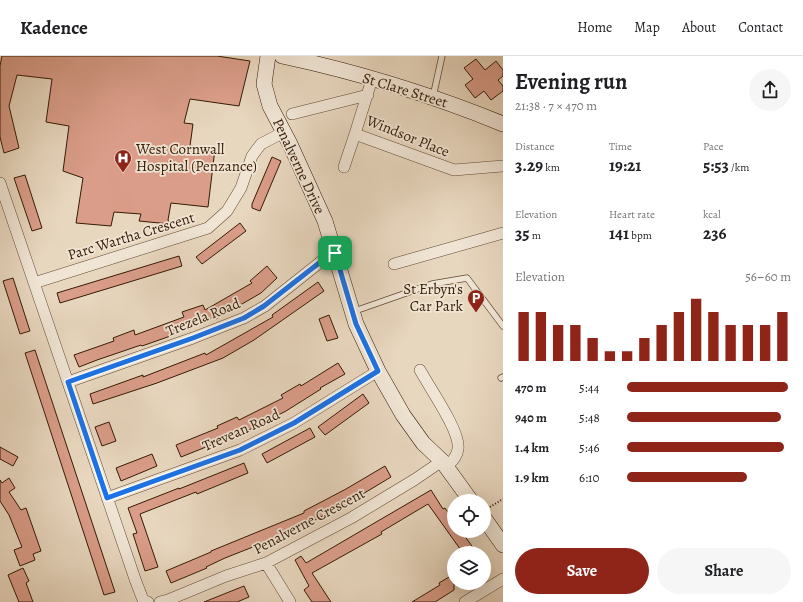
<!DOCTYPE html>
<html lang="en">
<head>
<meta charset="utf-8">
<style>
	:root { --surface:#fff; --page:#f6f6f6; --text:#202124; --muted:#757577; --line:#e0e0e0; --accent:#8f2418 }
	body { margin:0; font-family:Alegreya,serif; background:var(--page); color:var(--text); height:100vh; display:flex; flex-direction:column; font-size:15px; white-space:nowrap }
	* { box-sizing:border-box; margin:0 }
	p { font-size:13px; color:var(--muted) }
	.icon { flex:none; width:22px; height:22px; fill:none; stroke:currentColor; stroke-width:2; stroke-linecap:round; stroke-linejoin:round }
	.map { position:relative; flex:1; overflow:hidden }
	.details { display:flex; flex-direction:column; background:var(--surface); width:300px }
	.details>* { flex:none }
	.tools { position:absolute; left:447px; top:438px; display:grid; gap:8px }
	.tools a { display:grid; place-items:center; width:44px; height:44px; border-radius:50%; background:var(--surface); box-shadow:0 4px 16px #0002; font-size:20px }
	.pin { position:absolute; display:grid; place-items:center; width:34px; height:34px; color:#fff; margin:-17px; border-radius:8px; box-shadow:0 2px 6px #0006 }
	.round { display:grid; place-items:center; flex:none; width:42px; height:42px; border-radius:21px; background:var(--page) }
	.headline { display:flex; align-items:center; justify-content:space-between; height:68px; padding:0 12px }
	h1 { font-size:22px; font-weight:700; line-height:30px }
	.stats { display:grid; grid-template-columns:repeat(3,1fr); gap:6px; height:68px; padding:4px 12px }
	.stats div { display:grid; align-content:center }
	.stats b { font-size:17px; font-weight:700 }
	.stats small { font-size:11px; font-weight:400 }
	.stats p { font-size:11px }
	.chart { height:112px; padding:8px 12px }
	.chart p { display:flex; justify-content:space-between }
	.chart svg { width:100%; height:72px; margin-top:4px; stroke:var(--accent); stroke-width:6 }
	.primary-button { display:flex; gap:8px; margin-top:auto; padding:8px 12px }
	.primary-button a { flex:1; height:46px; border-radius:24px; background:var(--accent); color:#fff; font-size:16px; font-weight:700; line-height:46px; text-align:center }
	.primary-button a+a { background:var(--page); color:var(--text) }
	ul { padding:0 12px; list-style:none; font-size:13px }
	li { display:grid; grid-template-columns:64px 48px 1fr; align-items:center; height:30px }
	li i { height:10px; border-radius:5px; background:var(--accent) }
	header { display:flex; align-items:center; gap:24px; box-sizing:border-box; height:56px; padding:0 20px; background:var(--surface); border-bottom:1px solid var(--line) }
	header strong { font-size:19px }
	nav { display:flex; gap:22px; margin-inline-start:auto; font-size:14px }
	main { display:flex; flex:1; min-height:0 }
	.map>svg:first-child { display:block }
	.building { fill:#da9d89; stroke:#351a04 }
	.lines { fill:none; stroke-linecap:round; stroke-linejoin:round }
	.lane-casing { stroke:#624933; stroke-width:7 }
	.street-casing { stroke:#624933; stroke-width:12 }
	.secondary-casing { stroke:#351a04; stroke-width:16 }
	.path { stroke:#351a04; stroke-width:2; stroke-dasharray:1 2; stroke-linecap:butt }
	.lane { stroke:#f0e5d5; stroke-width:5.5 }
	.street { stroke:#f0e5d5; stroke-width:11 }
	.secondary { stroke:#f0e5d5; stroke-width:15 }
	.route-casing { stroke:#fff; stroke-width:8 }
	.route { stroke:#1a73e8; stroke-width:5 }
	.labels { text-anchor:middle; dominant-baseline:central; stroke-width:3.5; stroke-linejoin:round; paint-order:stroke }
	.street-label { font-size:15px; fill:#351a04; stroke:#f0e5d5 }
	.poi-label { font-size:15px; fill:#351a04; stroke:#f0e5d5; text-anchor:start }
</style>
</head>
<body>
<header>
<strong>Kadence</strong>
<nav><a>Home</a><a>Map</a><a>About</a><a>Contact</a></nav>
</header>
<main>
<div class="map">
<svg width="503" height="546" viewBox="0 0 503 546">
	<rect width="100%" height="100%" fill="#e8d7bf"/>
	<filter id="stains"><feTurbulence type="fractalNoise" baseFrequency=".005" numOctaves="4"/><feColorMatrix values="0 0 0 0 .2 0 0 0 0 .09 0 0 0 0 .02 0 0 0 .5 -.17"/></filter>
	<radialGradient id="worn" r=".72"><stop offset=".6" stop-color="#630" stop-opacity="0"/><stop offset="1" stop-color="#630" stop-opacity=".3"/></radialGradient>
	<!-- building -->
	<path class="building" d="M2,0h215l33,5 -11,45 -49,-7 -6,24 9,1 -3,22 25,3 -7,58 -37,-4 -3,17 2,4 -31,-3 2,-7 -27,-2 -3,14 -35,-3 7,-45 -20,-7 6,-45 -23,-4 6,-43 -35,-4 -8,31 10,42 -15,5 -4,-16v-71z
		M476,3l9,11 11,-9 7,9v6l-5,4 5,6v5l-12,9 -7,-9 -9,7 -10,-13 8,-6 -9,-11z
		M272,101l9,4 -21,50 -8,-3v-4z
		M25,119l17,53 -10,3 -18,-53z
		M240,167l6,8 -44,33 -6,-7z
		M179,200l3,10 -122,37 -3,-10z
		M267,210l10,12 -16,15 -45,26 -1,-2 -37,13 1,3 -37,13 -1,-1 -44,15 -18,7 -5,-12 40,-14 -1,-3 21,-8 1,5 49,-18 -2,-5 21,-7 2,5 47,-27 -2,-2z
		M13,222l17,53 -10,3 -17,-53z
		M318,226l6,9 -70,49 -31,18 -66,25 -64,21 -3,-10 53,-19v2l62,-24 1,2 67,-38 -1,-2z
		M329,259l9,23 -11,3 -8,-22z
		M35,294l80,242 -11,3 -79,-242z
		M338,307l7,11 -25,14 1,1 -35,22 -35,18 -70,28 -5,-12 42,-17 -1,-2 20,-9 2,3 44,-22 -2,-3 19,-11 1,2z
		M363,338l6,9 -44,32 -7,-8z
		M109,366l7,19 -14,5 -7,-19z
		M310,372l5,9 -48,26 -5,-9z
		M0,391l18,10 -5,9 -13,-7z
		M152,398l5,12 -36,15 -5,-13z
		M244,407l4,10 -51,21 -1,-2 -56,22 18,53 -13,4 -12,-37 4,-1 -9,-25 51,-20v1z
		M385,410l6,11 -40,24 -55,29 -71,28 -19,9 1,1 -36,15 -5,-12 45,-19v-1l93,-38v-2l42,-22z
		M9,422l6,10 -6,4 12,18 5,-2 15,43 -8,3 2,6 -15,6 -6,-16 8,-3 -13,-32 -9,-14v-21l2,3z
		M431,434l12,19 2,-1 9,13v10h7l16,22h-14l-35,-49 -47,28 1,2 -70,39 19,29h-19l-8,-12 5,-4 -14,-26 6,-4 5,7z
		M23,512l6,13 -3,2 7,19h-14l-11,-27z
		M454,518v16l-19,12h-23l28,-17 -1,-2z
		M244,530l5,11 -12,5h-33z"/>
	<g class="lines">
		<!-- lane casing -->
		<g class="lane-casing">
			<path id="lane" d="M433,41l9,-41
				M352,256l80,-28 35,-6 36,48
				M501,322l2,-1"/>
		</g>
		<!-- street casing -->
		<g class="street-casing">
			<path id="street" d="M372,23l-17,55 99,36 49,-4
				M292,58l76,-19
				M344,111l11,-33
				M0,127l135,396 8,21 5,2
				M394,208l109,-31
				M34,227l174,-55 19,-17 14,-23 11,-32 9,-12 23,-12
				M420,314c9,17 41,62 38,79 -1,8 -6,12 -11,18
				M68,326l125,-44 51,-20 21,-12 63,-50 7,-3
				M107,442l133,-48 54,-27 84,-52
				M266,507l24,39
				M160,546l8,-2 58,-24 40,-13 85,-45 63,-38 28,-19
				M465,546l38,-23"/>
		</g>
		<!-- secondary casing -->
		<g class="secondary-casing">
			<path id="secondary" d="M268,0l-4,28 6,22 20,38 35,77 31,103 22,47 25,44 20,28 19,18 29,40
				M282,0c75,16 150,39 221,68
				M484,462l19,27"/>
		</g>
		<!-- path -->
		<path class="path" d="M490,451l13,-8"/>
		<!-- lane -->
		<use href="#lane" class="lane"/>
		<!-- street -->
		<use href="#street" class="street"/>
		<!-- secondary -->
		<use href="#secondary" class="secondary"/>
	</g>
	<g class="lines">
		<!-- route casing -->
		<g class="route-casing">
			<path id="route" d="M335,197l21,71 22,47 -84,52 -54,27 -133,48 -39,-116 125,-44 51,-20 20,-12 64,-50z"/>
		</g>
		<!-- route -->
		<use href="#route" class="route"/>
	</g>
	<!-- icons -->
	<defs>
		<g id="hospital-pin" transform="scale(0.9)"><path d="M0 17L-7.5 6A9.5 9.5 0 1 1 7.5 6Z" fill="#8f2418" stroke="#f0e5d5"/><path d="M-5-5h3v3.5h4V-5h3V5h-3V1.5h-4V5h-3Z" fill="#fff"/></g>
		<g id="parking-pin" transform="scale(0.9)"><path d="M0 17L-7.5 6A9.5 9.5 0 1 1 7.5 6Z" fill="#8f2418" stroke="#f0e5d5"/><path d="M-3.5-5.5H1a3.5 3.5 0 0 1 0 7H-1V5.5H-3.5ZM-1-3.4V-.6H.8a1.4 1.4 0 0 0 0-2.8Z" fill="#fff"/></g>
	</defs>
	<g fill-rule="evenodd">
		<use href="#hospital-pin" x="123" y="102"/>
		<use href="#parking-pin" x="476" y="242"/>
	</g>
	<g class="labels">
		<!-- street labels -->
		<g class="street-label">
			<text transform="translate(405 34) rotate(17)">St Clare Street</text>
			<text transform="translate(408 80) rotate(22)">Windsor Place</text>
			<text transform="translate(299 110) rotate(65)">Penalverne Drive</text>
			<text transform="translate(131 180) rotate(-17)">Parc Wartha Crescent</text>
			<text transform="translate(203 261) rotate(-22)">Trezela Road</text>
			<text transform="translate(241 374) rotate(-24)">Trevean Road</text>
			<text transform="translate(309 465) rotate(-28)">Penalverne Crescent</text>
		</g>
		<!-- poi labels -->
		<g class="poi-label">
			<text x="136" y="93">West Cornwall<tspan x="136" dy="17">Hospital (Penzance)</tspan></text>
			<text x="463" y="233" text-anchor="end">St Erbyn's<tspan x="463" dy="17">Car Park</tspan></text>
		</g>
	</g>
	<rect width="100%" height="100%" filter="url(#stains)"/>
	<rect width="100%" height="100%" fill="url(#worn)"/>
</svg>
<div class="tools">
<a><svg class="icon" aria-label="locate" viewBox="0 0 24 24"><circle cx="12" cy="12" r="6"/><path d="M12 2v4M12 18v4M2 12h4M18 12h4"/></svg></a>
<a><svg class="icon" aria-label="layers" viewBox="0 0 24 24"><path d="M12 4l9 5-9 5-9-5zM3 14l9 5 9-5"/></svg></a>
</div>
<div class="pin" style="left:335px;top:197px;background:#1e9e55"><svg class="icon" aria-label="arrive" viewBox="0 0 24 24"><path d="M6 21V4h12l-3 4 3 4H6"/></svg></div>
</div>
<section class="details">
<div class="headline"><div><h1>Evening run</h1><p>21:38 · 7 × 470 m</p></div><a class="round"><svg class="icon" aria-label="share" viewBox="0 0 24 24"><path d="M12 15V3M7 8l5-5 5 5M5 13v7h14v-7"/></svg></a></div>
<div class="stats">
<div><p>Distance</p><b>3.29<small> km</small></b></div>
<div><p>Time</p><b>19:21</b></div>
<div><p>Pace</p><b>5:53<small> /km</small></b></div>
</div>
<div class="stats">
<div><p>Elevation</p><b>35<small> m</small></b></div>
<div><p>Heart rate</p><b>141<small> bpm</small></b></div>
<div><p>kcal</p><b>236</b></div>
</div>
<div class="chart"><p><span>Elevation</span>56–60 m</p>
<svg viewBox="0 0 160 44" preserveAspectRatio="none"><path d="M5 44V14M15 44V14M25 44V22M35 44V22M45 44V30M55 44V38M65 44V38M75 44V30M85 44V22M95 44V14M105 44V6M115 44V14M125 44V22M135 44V22M145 44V22M155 44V14"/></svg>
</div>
<ul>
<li><b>470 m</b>5:44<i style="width:98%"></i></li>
<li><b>940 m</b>5:48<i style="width:94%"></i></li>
<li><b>1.4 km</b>5:46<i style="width:96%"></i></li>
<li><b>1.9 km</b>6:10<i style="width:73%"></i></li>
</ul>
<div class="primary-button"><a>Save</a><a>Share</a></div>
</section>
</main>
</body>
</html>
